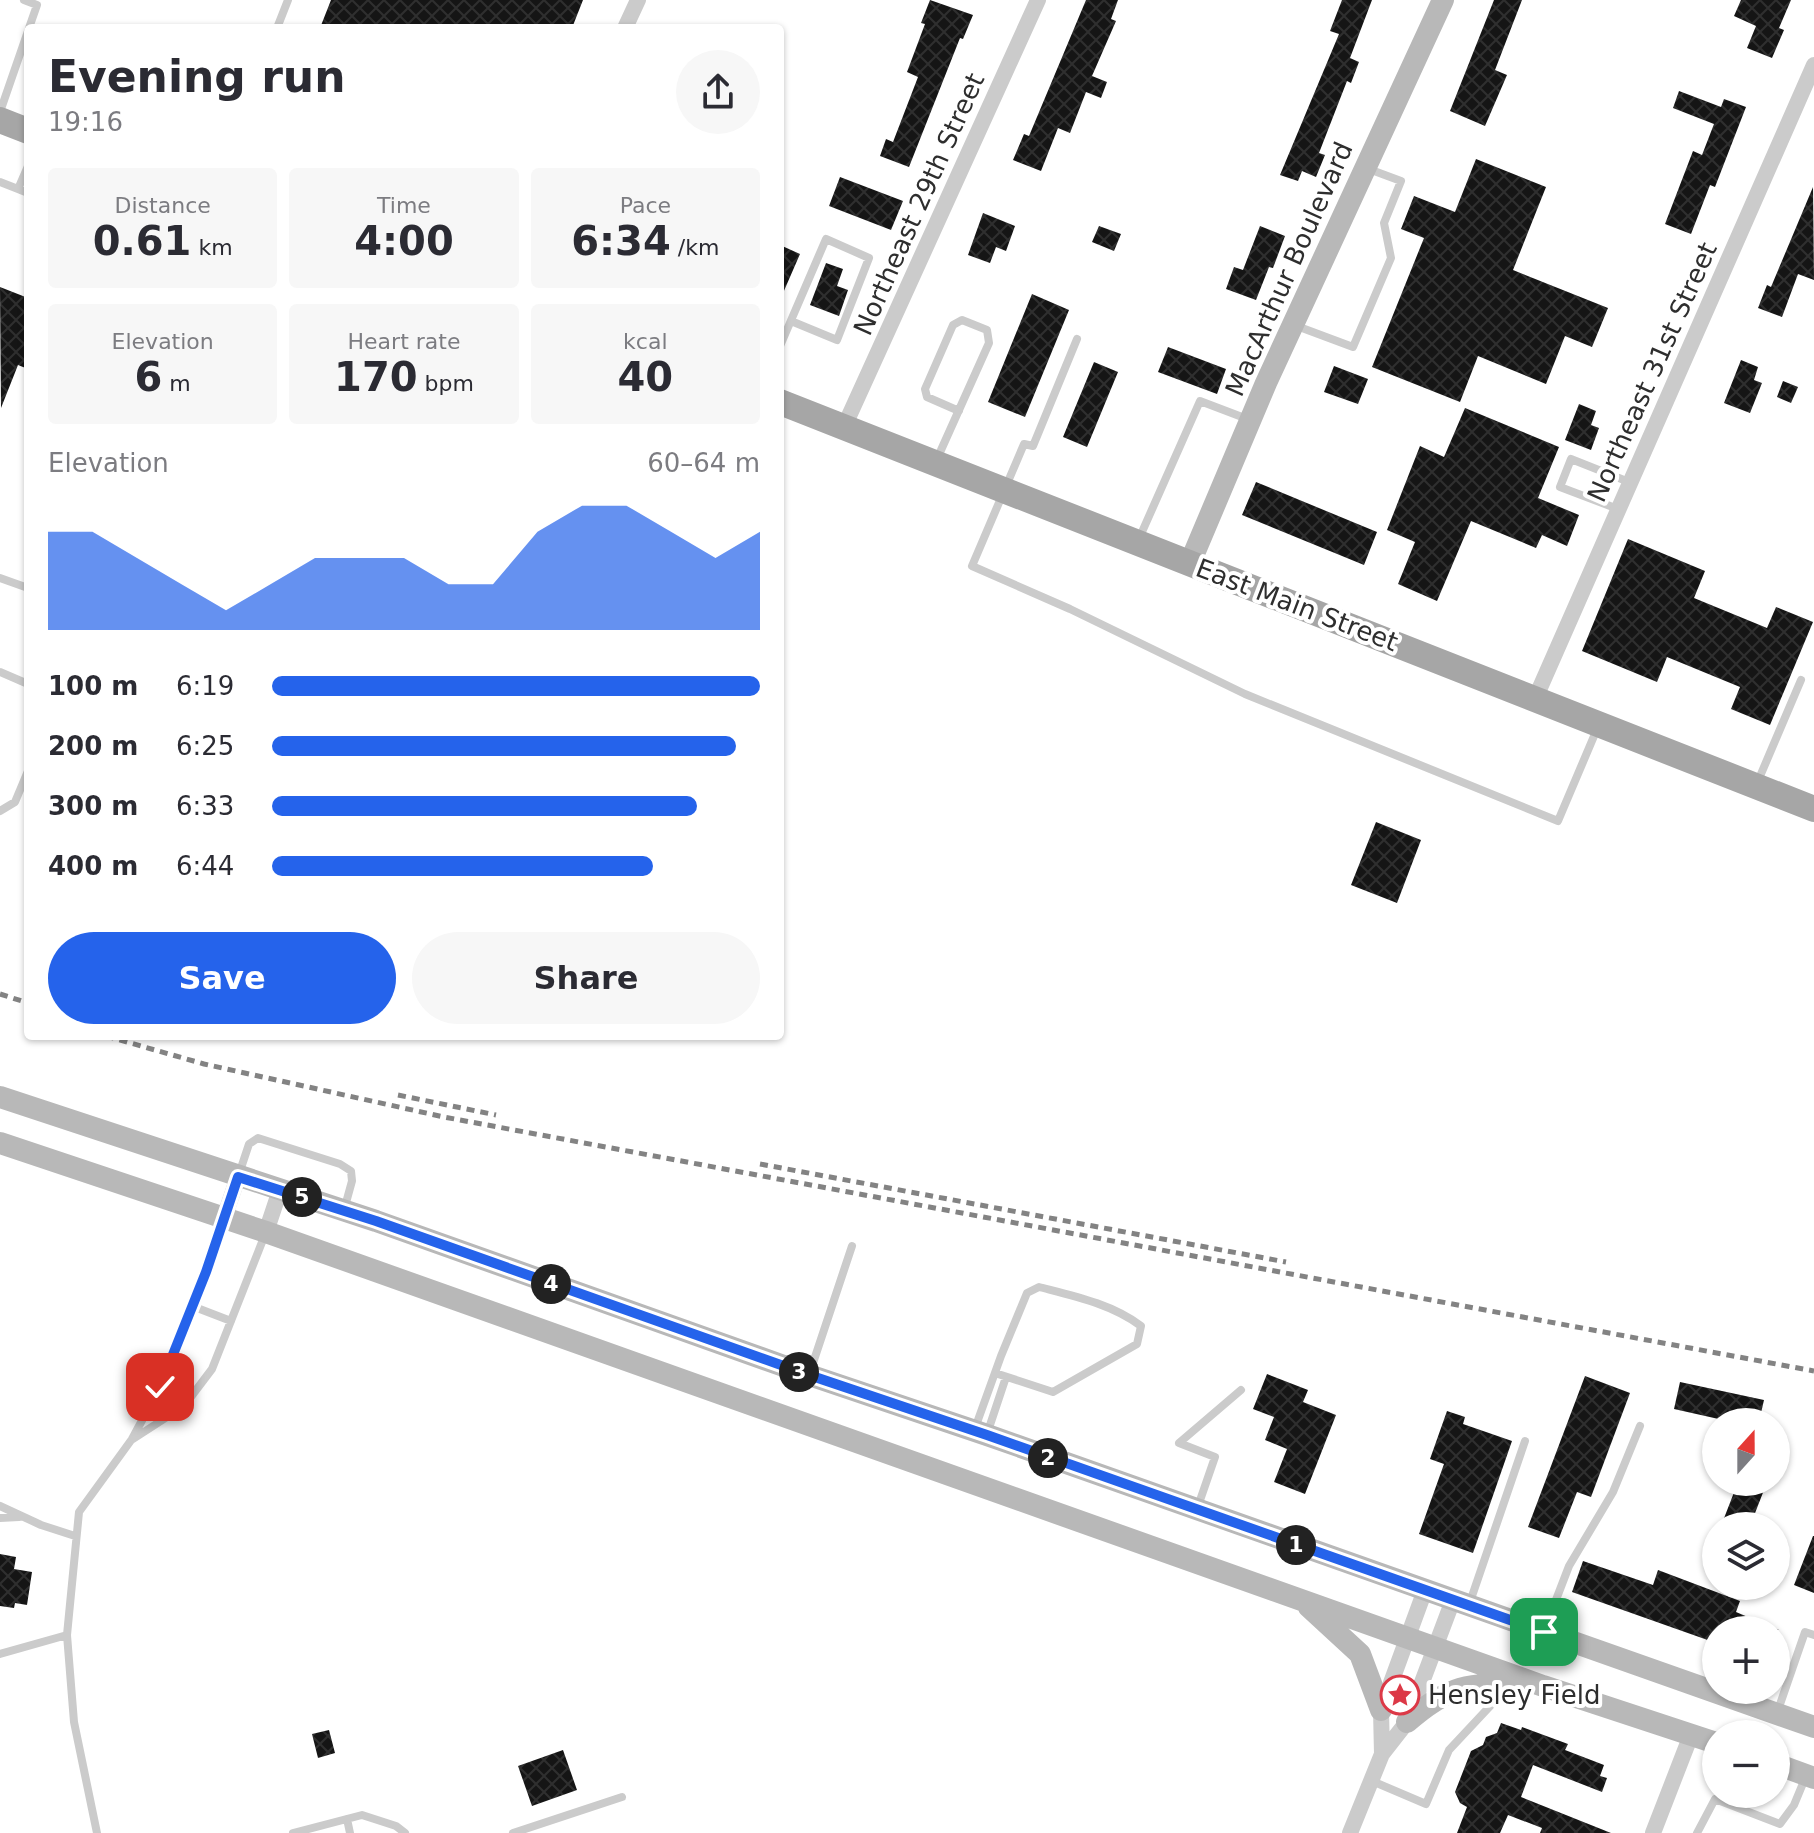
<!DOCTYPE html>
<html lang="en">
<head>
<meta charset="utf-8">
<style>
	:root { --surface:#fff; --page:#f7f7f7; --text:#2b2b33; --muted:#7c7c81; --accent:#2563eb }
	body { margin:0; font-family:"DejaVu Sans",sans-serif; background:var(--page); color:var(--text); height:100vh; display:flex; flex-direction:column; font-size:30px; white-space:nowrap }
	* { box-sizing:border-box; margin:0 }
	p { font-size:26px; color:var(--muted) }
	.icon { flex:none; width:44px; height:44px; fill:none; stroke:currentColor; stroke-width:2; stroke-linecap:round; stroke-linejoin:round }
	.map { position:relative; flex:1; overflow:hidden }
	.drawer { position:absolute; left:24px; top:24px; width:760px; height:1016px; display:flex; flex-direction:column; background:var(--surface); border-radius:8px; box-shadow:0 2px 6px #0004 }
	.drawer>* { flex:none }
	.needle { width:52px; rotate:21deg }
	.controls { position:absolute; left:1702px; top:1408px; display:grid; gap:16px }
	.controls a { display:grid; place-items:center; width:88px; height:88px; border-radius:50%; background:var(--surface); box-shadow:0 2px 6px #0004; font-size:40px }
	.pin { position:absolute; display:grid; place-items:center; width:68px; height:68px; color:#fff; margin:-34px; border-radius:16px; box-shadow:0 4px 12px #0006 }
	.km { position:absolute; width:40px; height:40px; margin:-20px; border-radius:50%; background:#222; color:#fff; font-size:22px; line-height:40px; text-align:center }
	.round { display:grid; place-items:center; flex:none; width:84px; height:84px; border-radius:42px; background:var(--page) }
	.head { display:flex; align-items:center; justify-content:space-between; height:136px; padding:0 24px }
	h1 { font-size:44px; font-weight:700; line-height:60px }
	.figures { display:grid; grid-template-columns:repeat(3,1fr); gap:12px; height:136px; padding:8px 24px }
	.figures div { display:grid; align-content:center; border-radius:8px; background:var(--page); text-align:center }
	.figures b { font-size:40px; font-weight:700 }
	.figures small { font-size:22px; font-weight:400 }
	.figures p { font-size:22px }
	.chart { height:224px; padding:16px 24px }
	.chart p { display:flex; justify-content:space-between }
	.chart svg { width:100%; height:144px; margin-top:8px; fill:var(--accent); opacity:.7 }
	.action { display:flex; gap:16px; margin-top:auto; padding:16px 24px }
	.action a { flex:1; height:92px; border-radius:48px; background:var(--accent); color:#fff; font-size:32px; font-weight:700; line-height:92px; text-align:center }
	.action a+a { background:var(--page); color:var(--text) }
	ul { padding:0 24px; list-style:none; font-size:26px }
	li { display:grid; grid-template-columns:128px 96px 1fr; align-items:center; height:60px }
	li i { height:20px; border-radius:10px; background:var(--accent) }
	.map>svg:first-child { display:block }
	.building { fill:url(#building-cross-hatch) }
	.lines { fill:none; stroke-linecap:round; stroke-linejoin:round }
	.service { stroke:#cbcbcb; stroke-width:8 }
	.minor { stroke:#cbcbcb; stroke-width:16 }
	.secondary { stroke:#b8b8b8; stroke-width:22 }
	.primary { stroke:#a6a6a6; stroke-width:26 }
	.rail { stroke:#838383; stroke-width:5; stroke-dasharray:8 6; stroke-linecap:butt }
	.route-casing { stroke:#fff; stroke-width:16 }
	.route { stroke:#2563eb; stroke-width:10 }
	.labels { text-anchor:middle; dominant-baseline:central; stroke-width:8; stroke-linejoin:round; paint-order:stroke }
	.street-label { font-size:26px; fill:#2e2e2e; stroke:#fff }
	.poi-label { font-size:26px; fill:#2e2e2e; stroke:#fff; text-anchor:start }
</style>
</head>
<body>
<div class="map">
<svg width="1814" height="1833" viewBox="0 0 1814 1833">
	<defs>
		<pattern id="building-cross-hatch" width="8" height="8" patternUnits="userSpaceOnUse" patternTransform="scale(2)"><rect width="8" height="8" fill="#151515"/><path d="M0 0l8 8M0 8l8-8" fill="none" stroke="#2f2f2f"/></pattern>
	</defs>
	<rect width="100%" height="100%" fill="#fff"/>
	<!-- building -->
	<path class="building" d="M331,0h252l-11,28h-252z
		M930,0l43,15 -10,24 -3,-1 -51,129 -29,-11 6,-17 7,3 25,-65 -11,-5 18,-48 -4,-1z
		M1086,0h32l-7,19 5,2 -24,55 15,6 -6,16 -15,-6 -16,41 -12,-5 -17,43 -28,-11 11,-26 5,2z
		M1342,0h30l-22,58 9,4 -8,21 -4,-2 -28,72 6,2 -9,22 -14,-6 -4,10 -18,-6 59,-141 -9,-3z
		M1494,0h28l-27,70 12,5 -22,51 -35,-15z
		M1741,0h50l-12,28 5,2 -12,28 -25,-10 9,-22 -22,-10z
		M1679,91l42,16 3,-8 22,8 -31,80 -5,-2 -19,49 -26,-10 28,-73 9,4 12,-31 -41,-16z
		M1476,159l70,28 -33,83 95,38 -16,39 -27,-11 -19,48 -68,-28 -18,46 -88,-35 52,-129 -23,-9 13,-33 41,16z
		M840,177l63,24 -12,29 -62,-24z
		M1813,187l1,93 -16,-6 -16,43 -24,-9 9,-23 4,2z
		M983,213l32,13 -9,25 -10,-4 -6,16 -22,-8z
		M1099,226l22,8 -7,17 -22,-9z
		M1260,226l25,10 -12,32 -4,-1 -13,33 -30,-11 8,-22 9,3z
		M780,245l20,9 -20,46z
		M826,263l17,6 -6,17 11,4 -9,26 -29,-11z
		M0,287l28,11v71l-10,-4 -17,43z
		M1032,294l37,16 -44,107 -37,-15z
		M1168,347l58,22 -9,25 -59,-22z
		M1741,360l17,7 -4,13 8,3 -12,30 -26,-10z
		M1094,362l24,10 -31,75 -24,-10z
		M1334,366l34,13 -10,25 -34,-12z
		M1783,381l15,6 -7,16 -14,-6z
		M1579,404l17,7 -5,14 8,3 -8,22 -26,-10z
		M1465,408l94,39 -21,51 41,17 -12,31 -25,-11 -6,13 -65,-27 -34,80 -39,-17 17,-42 -28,-12 33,-84 24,11z
		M1256,482l121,50 -13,33 -122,-50z
		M1628,539l77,32 -11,27 73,30 9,-21 37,15 -43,103 -39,-16 9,-22 -73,-30 -10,25 -75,-31z
		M1376,822l45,18 -24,63 -46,-18z
		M1267,1374l41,16 -5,12 33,13 -31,79 -31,-12 13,-33 -22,-9 9,-23 -21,-8z
		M1585,1376l45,17 -39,104 -14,-5 -18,46 -31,-11z
		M1680,1382l84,18 -5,22h-27l-58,-13z
		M1447,1411l18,6 -2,7 49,17 -39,112 -54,-19 25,-70 -14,-5z
		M1738,1482l26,8 -14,36h-29z
		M1813,1536h1v57l-20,-8z
		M0,1554l16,3 -2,12 18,3 -5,33 -12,-2 -1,5 -14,-2z
		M1583,1561l70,24 5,-15 82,31 -4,11 43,18h-63v13l-144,-51z
		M1501,1723l20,7 1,-3 46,17 -3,6 39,15 -4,11 7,2 -5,14 -69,-27 -12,32 90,36h-71l2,-5 -34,-13 -8,18h-43l10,-26 -7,-4 -5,-11 16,-41 12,-6 3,-8 11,-4z
		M329,1730l6,23 -17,5 -6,-24z
		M563,1750l14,40 -45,16 -14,-40z"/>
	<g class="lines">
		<!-- service -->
		<path class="service" d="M24,0l13,5 -8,23
			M277,28l11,-28
			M0,112l28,-81
			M28,166l-10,23 10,4
			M0,182l18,7
			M1294,325l59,22 38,-89 -7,-35 17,-42 -35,-13
			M1077,339l-44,107 -9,-2 -52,122 98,43 175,85 313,127 39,-92
			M780,346l46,-107 43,19 -32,82 -46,-19
			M937,459l52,-116 -2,-13 -25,-10 -9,5 -28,64 2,8 32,14
			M1618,509l-58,-22 11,-28 58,23
			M1138,541l62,-140 50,19
			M0,578l28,10
			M0,672l28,12
			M1758,781l43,-101
			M0,811l15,-9 13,-31
			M239,1174l10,-30 9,-6 82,26 11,7 1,10 -8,29
			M192,1306l39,15
			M809,1375l43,-129
			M974,1431l27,-75 26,-63 12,-6c35,9 73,17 102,39l-4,18 -84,48 -58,-19
			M987,1434l19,-57
			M133,1439l51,-33 28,-37 54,-137
			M0,1506l41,19 34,11
			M1197,1509l18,-52 -36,-14 62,-53
			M0,1518l19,-1
			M1470,1602l55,-161
			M1544,1631l25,-65 44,-74 27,-66
			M0,1654l67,-19
			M1777,1713l28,-81 9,3
			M1372,1781l54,23 23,-54 58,-62
			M347,1819l3,14
			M97,1833l-23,-111 -7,-87 12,-123 53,-73 28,-52 46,-115 18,-53
			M293,1833l69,-18 34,11 9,7
			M513,1833l109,-36
			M1697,1833l18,-34 65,25 14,-19 12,-29"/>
		<!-- minor -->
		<path class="minor" d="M625,28l13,-28
			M844,427l194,-427
			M1535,699l279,-634
			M224,1218l14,-41
			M266,1232l14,-42
			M1382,1754l-1,-44 44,-120
			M1350,1833l32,-79 25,-32 46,-122
			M1653,1833l38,-98"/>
		<!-- secondary -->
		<path class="secondary" d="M1190,563l76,-180 177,-383
			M0,1097l376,124 433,154 178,60 827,292
			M0,1143l266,89 1277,454 173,57
			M1309,1607l51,47 21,56
			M1407,1722c41,-36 62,-40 116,-37
			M1776,1764l38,14"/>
		<!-- primary -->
		<path class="primary" d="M0,120l28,11
			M780,402l1034,407"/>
		<!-- rail -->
		<path class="rail" d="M0,994l28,9
			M106,1036l98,28 240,53 1370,254
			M398,1095l98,20
			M760,1164l526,98"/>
	</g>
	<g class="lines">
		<!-- route casing -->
		<g class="route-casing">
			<path id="route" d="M160,1387l46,-115 32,-95 138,44 433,154 178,60 557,197"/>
		</g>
		<!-- route -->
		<use href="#route" class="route"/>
	</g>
	<!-- icons -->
	<defs>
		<g id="sight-ring" transform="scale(2)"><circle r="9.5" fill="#fff" stroke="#dc3947" stroke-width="1.5"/><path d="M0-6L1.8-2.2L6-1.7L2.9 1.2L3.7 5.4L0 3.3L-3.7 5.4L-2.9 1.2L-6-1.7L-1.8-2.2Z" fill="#dc3947"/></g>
	</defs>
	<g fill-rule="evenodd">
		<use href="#sight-ring" x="1400" y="1695"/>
	</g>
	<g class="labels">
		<!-- street labels -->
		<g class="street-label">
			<text transform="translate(919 204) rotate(-66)">Northeast 29th Street</text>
			<text transform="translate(1289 269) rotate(-66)">MacArthur Boulevard</text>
			<text transform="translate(1652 372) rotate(-66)">Northeast 31st Street</text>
			<text transform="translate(1297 605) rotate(21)">East Main Street</text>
		</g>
		<!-- poi labels -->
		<g class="poi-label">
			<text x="1428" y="1695">Hensley Field</text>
		</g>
	</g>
</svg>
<div class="controls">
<a><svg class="needle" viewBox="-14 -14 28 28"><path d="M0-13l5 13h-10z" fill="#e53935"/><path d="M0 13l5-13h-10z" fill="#7c7c81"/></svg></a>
<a><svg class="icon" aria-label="layers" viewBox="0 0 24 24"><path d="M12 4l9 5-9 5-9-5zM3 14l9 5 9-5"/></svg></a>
<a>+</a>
<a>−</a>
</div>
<div class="pin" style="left:1544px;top:1632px;background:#1e9e55"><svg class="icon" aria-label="arrive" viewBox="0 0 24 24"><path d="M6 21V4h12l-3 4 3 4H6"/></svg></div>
<div class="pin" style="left:160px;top:1387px;background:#d93025"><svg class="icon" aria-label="check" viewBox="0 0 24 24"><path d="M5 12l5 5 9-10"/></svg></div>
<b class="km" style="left:1296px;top:1545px">1</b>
<b class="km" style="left:1048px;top:1458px">2</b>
<b class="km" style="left:799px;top:1372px">3</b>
<b class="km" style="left:551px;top:1284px">4</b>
<b class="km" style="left:302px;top:1197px">5</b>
<section class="drawer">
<div class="head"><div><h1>Evening run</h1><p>19:16</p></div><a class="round"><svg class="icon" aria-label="share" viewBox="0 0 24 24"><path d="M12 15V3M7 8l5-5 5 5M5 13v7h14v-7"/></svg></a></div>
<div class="figures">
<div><p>Distance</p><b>0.61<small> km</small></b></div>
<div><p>Time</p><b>4:00</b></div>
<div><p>Pace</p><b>6:34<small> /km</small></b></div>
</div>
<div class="figures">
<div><p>Elevation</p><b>6<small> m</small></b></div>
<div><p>Heart rate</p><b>170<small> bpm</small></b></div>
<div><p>kcal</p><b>40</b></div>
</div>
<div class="chart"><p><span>Elevation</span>60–64 m</p>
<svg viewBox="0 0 160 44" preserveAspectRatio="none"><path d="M0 44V14L10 14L20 22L30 30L40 38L50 30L60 22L70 22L80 22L90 30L100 30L110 14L120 6L130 6L140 14L150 22L160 14V44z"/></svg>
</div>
<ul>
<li><b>100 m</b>6:19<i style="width:100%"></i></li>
<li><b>200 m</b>6:25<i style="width:95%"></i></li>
<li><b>300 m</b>6:33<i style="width:87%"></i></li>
<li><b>400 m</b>6:44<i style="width:78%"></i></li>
</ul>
<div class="action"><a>Save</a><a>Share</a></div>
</section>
</div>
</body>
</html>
